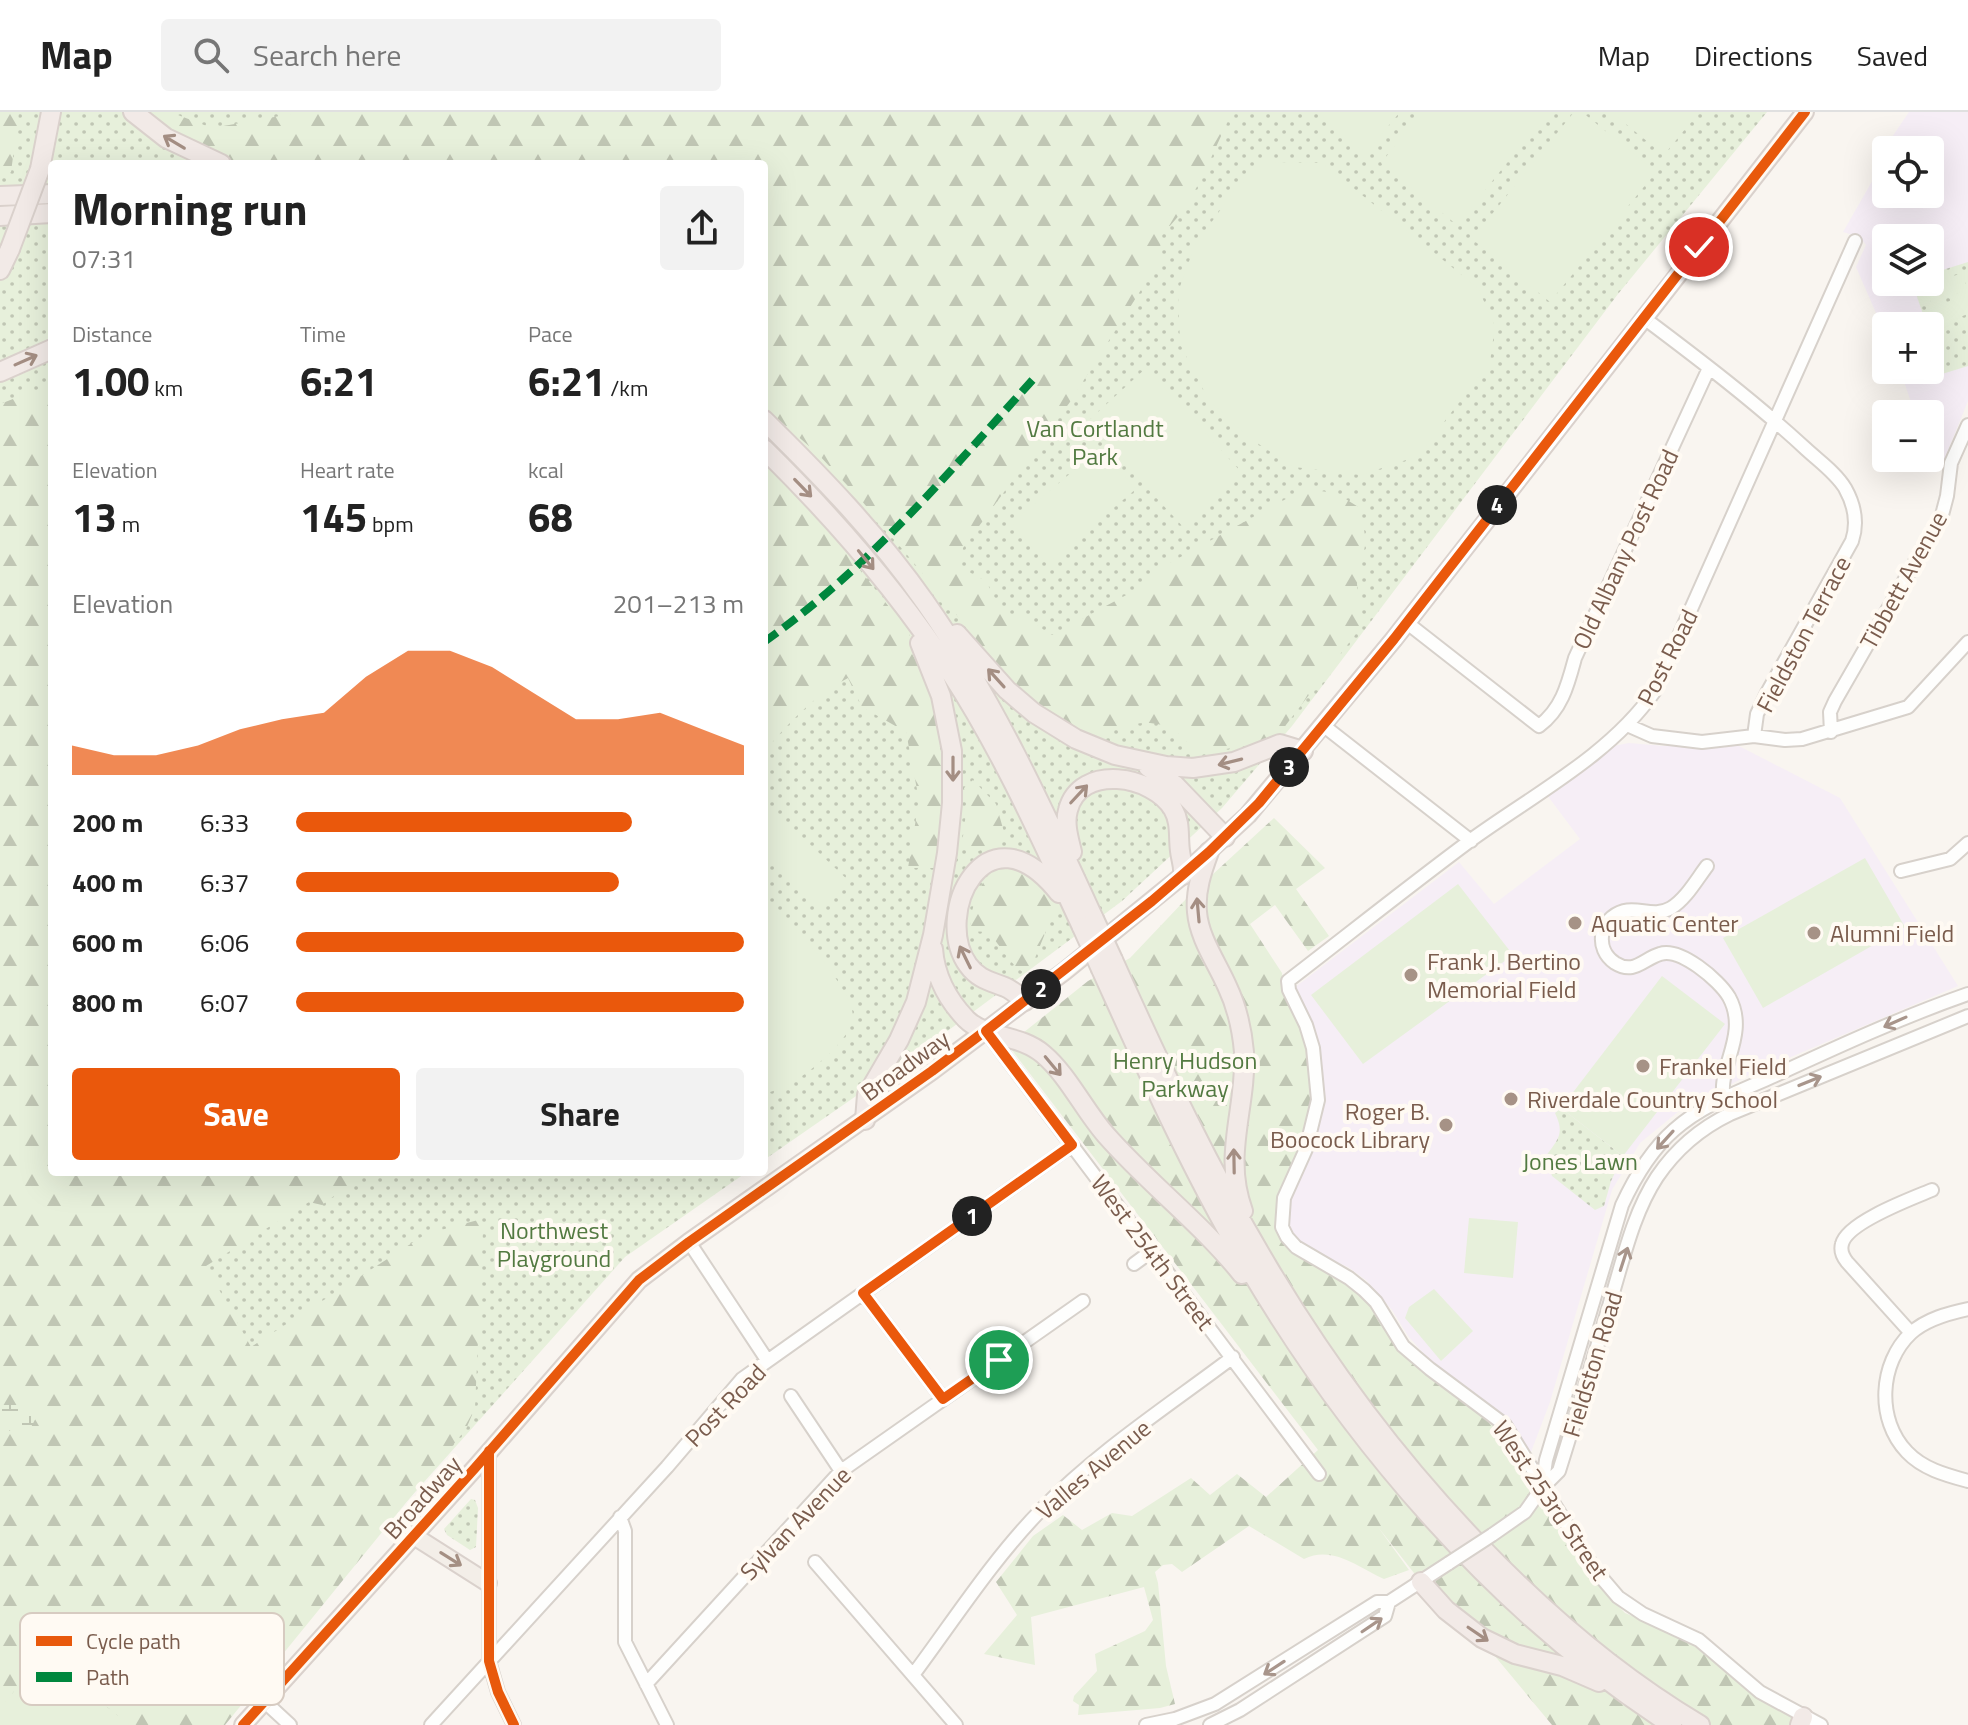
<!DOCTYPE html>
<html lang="en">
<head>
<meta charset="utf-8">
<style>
	:root { --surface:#fff; --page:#f2f2f2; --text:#222; --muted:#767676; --line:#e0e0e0; --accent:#ea580c }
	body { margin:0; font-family:"Titillium Web",sans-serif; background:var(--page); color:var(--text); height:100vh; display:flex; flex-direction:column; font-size:30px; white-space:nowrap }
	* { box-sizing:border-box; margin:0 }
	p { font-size:26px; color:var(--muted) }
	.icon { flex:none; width:44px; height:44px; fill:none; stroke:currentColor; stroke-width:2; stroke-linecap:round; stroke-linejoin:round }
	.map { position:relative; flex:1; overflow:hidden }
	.panel { position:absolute; left:48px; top:48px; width:720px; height:1016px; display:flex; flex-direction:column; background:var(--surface); border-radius:8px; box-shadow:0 8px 32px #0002 }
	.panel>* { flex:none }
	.buttons { position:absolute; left:1872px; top:24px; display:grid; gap:16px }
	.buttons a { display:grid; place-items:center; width:72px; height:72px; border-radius:8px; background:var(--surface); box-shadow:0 8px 32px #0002; font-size:40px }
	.pin { position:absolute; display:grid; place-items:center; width:68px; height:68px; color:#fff; margin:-34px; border:4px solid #fff; border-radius:50%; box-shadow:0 2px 8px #0007 }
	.km { position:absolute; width:40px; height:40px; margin:-20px; border-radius:50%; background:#222; color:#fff; font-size:22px; line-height:40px; text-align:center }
	.round { display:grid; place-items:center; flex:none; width:84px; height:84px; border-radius:8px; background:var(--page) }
	.headline { display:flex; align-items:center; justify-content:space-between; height:136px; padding:0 24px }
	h1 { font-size:44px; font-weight:700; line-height:60px }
	.figures { display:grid; grid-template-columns:repeat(3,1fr); gap:12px; height:136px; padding:8px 24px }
	.figures div { display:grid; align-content:center }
	.figures b { font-size:40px; font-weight:700 }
	.figures small { font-size:22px; font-weight:400 }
	.figures p { font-size:22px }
	.chart { height:224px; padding:16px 24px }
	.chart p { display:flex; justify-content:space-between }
	.chart svg { width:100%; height:144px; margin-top:8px; fill:var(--accent); opacity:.7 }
	.primary-button { display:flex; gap:16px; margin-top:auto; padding:16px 24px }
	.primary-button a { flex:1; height:92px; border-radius:8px; background:var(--accent); color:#fff; font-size:32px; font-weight:700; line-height:92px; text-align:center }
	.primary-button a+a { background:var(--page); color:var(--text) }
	ul { padding:0 24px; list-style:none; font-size:26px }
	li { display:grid; grid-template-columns:128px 96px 1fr; align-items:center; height:60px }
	li i { height:20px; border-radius:10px; background:var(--accent) }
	header { display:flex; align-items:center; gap:48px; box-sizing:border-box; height:112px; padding:0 40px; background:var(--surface); border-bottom:2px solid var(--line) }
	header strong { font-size:38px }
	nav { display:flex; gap:44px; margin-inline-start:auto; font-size:28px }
	.search { width:560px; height:72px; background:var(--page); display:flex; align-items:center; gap:20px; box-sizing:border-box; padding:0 28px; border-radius:8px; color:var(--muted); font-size:30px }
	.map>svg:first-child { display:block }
	.education { fill:#f6eef6; fill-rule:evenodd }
	.green { fill:url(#green-dots) }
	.forest { fill:url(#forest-firs) }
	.wetland { fill:url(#wetland-marsh) }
	.pitch { fill:#e7f0db }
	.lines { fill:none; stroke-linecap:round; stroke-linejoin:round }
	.minor-casing { stroke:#d7d1cb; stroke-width:16 }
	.major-casing { stroke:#dad1cc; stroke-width:20 }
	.highway-casing { stroke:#dad1cc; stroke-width:22 }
	.minor { stroke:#fefefd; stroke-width:12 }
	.major { stroke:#f3eee8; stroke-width:16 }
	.highway { stroke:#f2eae7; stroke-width:18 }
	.minor-bridge-casing { stroke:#d7d1cb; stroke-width:16; stroke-linecap:butt }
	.highway-bridge-casing { stroke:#dad1cc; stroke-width:22; stroke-linecap:butt }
	.minor-bridge { stroke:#fefefd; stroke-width:12 }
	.highway-bridge { stroke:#f2eae7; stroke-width:18 }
	.quiet { stroke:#00873e; stroke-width:8; stroke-dasharray:16 8; stroke-linecap:butt }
	.cycleway-casing { stroke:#fffaf3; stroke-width:15 }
	.cycleway { stroke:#e8590c; stroke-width:10 }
	.oneway { stroke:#a48e83 }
	.oneway2 { stroke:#a8958b }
	.oneway3 { stroke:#a48f83 }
	.route-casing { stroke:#fff; stroke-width:16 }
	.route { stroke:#ea580c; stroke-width:10 }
	.poi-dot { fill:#a69286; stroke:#fffaf3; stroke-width:3 }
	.labels { text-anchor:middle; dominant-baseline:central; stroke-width:8; stroke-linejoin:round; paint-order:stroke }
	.park-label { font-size:24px; fill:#537a41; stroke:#fffaf3 }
	.street-label { font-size:24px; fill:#7a5c4d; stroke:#fffaf3 }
	.poi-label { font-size:24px; fill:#7a5c4d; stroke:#fffaf3; text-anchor:start }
	.key { fill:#fffaf3; stroke:#d7cbc1; stroke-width:2 }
	.key-label { font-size:22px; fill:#7a5c4d }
</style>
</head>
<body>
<header>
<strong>Map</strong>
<div class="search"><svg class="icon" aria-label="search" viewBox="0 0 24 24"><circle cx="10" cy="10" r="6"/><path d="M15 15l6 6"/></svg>Search here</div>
<nav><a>Map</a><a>Directions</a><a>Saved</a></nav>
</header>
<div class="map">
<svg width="1968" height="1613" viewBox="0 0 1968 1613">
	<defs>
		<pattern id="green-dots" width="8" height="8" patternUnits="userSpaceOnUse" patternTransform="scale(2)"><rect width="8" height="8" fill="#e7f0db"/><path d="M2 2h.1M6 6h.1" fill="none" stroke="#c0c6b4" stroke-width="1.8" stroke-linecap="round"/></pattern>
		<pattern id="forest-firs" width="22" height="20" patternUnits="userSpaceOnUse" patternTransform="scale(2)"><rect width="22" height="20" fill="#e7f0db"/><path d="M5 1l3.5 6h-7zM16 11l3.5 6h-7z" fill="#c0c6b4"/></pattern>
		<pattern id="wetland-marsh" width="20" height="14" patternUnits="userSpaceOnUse" patternTransform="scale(2)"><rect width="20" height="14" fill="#e7f0db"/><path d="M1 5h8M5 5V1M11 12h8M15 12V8" fill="none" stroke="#c0c6b4"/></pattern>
	</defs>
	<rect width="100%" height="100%" fill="#f9f5f0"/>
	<!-- education -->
	<path class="education" d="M1909,0h59v289l-24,59 -14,-13v-33h-15l-15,-44h30v-44h-44v10l-30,-69 10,-22 -6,-8 -17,-5 43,-75v37h44v-44h-39l5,-9 -4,-4zM1886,126h44v44h-44z
		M1629,631l35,3 73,-1 103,53 118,188 -207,88 -72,37 -39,32 -28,47 -62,212 -19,50 -28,-36 -39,-27 -31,-25 -25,-28 -16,-26 -25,-29 -19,-14 -45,-20 -12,-12 -5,-18 2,-16 31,-96 -25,-117 165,-126 35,42 86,-65 -33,-44 61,-48z"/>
	<!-- green -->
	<path class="green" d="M0,0h1767l-149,182 -326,432 -70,82 -100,93 -204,152 -154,107v-996h-712v1008h695l-122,85 -418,468h-207z
		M1968,150v104l-26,8 -12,-38v-10h-3l-15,-44h18v-8z
		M1561,996l62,48 -12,25 -7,25 -9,4 -43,-34 -6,-20c12,-17 19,-22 9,-43z
		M471,1387l4,1 3,8 -2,39 -6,3 -23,-15 -3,-6z"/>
	<!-- forest -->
	<path class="forest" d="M0,0h19l-8,60 -11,6z
		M152,0h18l42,16 91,-16h929l-31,68 -19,32 -20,23 -4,28 -88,139 -107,146 -2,20 25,13 16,31 24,7 26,16 91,-49 23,-21 138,-76 32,4 24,15 6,33 -9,43 2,19 6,19 -86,112 -24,10 -58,10c-6,-7 -14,-18 -22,-23 -26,-16 -54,-5 -79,7l-28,-12 -63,-46 -55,-74 -89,-106 -44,-47 -53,-46v-243h-521l-29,-10 -59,-35z
		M52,272v788h314l-44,33 -13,-3 -103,64 45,81 175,-113 52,-14 5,9 -8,179 -9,21 -241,296h-95l-88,-69 -42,53v-1305z
		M764,352l23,21 57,65 64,81 28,74 8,85 -6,78h-30l11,-68 -13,-68 -44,-25 -14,-29c-31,16 -55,40 -78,67l-6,-2z
		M973,668l23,24 8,28 -12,14 -22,8 -8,-10 5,-39 -3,-17z
		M1274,706l51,50 -29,21 33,47 -21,15 -33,-46 -25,19 32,49 2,17 15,31 12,48v30l-9,48 -20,40 -5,22 3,21 70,54 22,21 22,37 48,44 50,33 105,165 28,29 57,23 51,42 47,31 33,16h-261l-58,-70 -73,-73 -43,-55 31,43 -25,9c-25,-11 -51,-34 -80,-20l-55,-33 -67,46 -10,-8 -9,1 -8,7 3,11 8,83 9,38 -15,4 -82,7 1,-10 -6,-4 1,-5 23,-25 -2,-17 50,-23 8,-11 -9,-33 -113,30 4,48 -51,-11 33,-39 -21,-33 37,-46 30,-21 19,15 30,-17 20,3 59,-38 19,17 27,-21 29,23 52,-47 -310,-405 80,-64 42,-23 56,-59z
		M997,754c26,3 42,19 60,38l-26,64 -8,4c-16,-10 -22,-28 -36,-40l-17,-1c0,-22 9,-50 27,-65z"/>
	<!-- wetland -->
	<path class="wetland" d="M0,1293h27l10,11 -7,13 -9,3 -7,-4 -14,8z"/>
	<!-- pitch -->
	<path class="pitch" d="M1316,0h84l-34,41z
		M1422,0h126l-91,113 -76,-62z
		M1574,0h8l74,60 -106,130 -78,-63z
		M1611,0h88l-35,43z
		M1265,50l57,1 156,125 17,38 -5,36 -72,94 -57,19 -67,-8 -46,-30 -40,-38 -28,-55 -2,-52 17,-47 39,-54z
		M1962,161l6,17 -37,13 -6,-17z
		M1968,183v19l-30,11 -6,-18z
		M1146,256l97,106 -59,54 -97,-106z
		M1100,336l36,41 -89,75 -35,-41z
		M773,698l76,71 -27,29 -58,-54v-37z
		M1865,746l40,69 -142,81 -40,-70z
		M1458,772l55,71 -150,109 -52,-69z
		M764,798c8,1 16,4 22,10 18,15 66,72 67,95 1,27 -64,77 -89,78z
		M1662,864l63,48 -102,132 -62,-48z
		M1469,1106l49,4 -5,56 -49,-5z
		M1434,1177l39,42 -32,30 -36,-43 4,-11z
		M42,1544l88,69h-130v-16z"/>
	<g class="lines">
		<!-- minor casing -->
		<g class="minor-casing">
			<path id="minor" d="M1644,206c56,42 111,84 162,131 13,12 30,24 39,39 9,16 13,35 7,53l-85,152 -10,21 -3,22
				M1406,510l133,104c23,-17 29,-42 36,-68l134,-290
				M1627,613l25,11 50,6 52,-6 31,4 17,-1 106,-32 60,-65
				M1324,614l147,115
				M1831,620l-1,-20 5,-11 107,-186 5,-19 4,-33 17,-38
				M1707,754c-10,13 -21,33 -36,42 -17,10 -31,-1 -47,3 -25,7 -30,38 -9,52 19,12 28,-4 45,-9 20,-7 59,26 69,43 22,40 -17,76 -3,107
				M1901,759l49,-12 18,-16
				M986,919l333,443
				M689,1130l78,118
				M1134,1152l19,-14
				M863,1181l80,106
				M1968,1197c-19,4 -42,10 -57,24 -32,30 -35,87 -4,119 16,17 39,23 61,29
				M1911,1221l-64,-71c-4,-5 -7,-11 -5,-18 5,-22 71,-46 90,-54
				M791,1284l50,75
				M489,1339v210l9,31 16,33
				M1542,1376l4,-28 76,-255c13,-28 29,-55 52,-75 29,-26 67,-39 102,-55 63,-29 126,-58 192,-81
				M620,1405l5,14v111l42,83
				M1492,1423l33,-23 17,-24 17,-17c18,-58 36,-116 53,-175 12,-40 22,-84 45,-119 19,-28 44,-49 73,-63l238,-98
				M815,1450l141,163
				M913,1563c41,-55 80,-116 128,-165 56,-58 127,-104 192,-153
				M646,1572l195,-213 242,-170
				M264,1589l26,24
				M431,1613l236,-258 75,-88 330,-234
				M1146,1613l29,-6 40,-15 162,-102h12l60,-39
				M1210,1613l30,-15 145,-94 4,-14
				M1821,1613l-61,-33 -61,-52 -56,-26 -25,-17 -23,-27 -90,-145 -75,-56 -27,-23 -27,-44 -12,-12 -15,-12 -53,-31 -9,-10 -5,-10 2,-29 22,-49 12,-49 -5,-52 -7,-23 -17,-35 -1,-9c61,-47 121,-95 183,-141 62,-45 139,-85 183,-148l201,-451"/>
		</g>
		<!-- major casing -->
		<g class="major-casing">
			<path id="major" d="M414,1424l74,47
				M243,1613l232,-257 164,-188 50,-38 243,-171 133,-100 118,-96 65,-60 146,-176 411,-527"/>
		</g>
		<!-- highway casing -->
		<g class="highway-casing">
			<path id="highway" d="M133,0l33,26 55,26
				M40,57l11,-57
				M0,84l52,-2
				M0,104l52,-3
				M0,158l10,-21
				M0,260l52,-23
				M764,308c58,57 114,115 161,182 69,98 119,208 169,317
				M764,337c69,68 134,142 187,224 52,80 91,168 131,254
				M957,522l50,56 27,23 42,26 39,16 51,11 27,2 41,-6 46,-18 23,7
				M1148,655l27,18 50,52
				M1072,740c-3,-13 -8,-28 -4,-42 12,-47 85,-35 105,-1 8,14 5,27 7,42 1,9 4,15 3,24
				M1209,740c-7,19 -14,39 -12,60 2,26 20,51 30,74 10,21 15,43 17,66 3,56 -22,102 -1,159
				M933,837c2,27 15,51 33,70 20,20 54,15 77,35 25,21 41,56 63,81 43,49 95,88 136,139
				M1113,848c98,219 195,407 363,582 68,71 140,133 224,183
				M1101,857c44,97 87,195 141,287 105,181 253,356 430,469
				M1025,889c-6,-5 -13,-11 -20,-14 -15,-6 -27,-8 -37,-22 -36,-50 18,-164 91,-72
				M865,1008l2,-25 32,-55 17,-38 17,-67 14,-82 5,-50v-52l-11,-55 -21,-53
				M1421,1470l25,28 36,28 33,16 47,12 37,16
				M1800,1613l3,-8"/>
		</g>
		<!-- minor -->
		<use href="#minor" class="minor"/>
		<!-- major -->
		<use href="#major" class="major"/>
		<!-- highway -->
		<use href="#highway" class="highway"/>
		<!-- minor-bridge casing -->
		<g class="minor-bridge-casing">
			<path id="minor-bridge" d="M1449,1451l43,-28"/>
		</g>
		<!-- highway-bridge casing -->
		<g class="highway-bridge-casing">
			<path id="highway-bridge" d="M10,137l30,-80
				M1094,807l19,41
				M1082,815l19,42"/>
		</g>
		<!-- minor-bridge -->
		<use href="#minor-bridge" class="minor-bridge"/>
		<!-- highway-bridge -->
		<use href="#highway-bridge" class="highway-bridge"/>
		<!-- quiet -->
		<path class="quiet" d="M764,530c105,-74 187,-172 273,-267"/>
		<!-- cycleway casing -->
		<g class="cycleway-casing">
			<path id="cycleway" d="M489,1339v210l9,31 16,33
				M243,1613l232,-257 164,-188 50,-38 243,-171 133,-100 118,-96 65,-60 146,-176 411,-527"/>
		</g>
		<!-- cycleway -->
		<use href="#cycleway" class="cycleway"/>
	</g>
	<!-- one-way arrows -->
	<defs><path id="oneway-shaft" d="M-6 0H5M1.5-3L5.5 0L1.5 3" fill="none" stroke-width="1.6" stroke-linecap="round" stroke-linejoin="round" transform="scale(2)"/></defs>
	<g class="oneway">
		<use href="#oneway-shaft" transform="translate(174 30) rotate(-149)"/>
		<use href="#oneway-shaft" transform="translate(26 248) rotate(-24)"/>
		<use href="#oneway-shaft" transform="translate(803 376) rotate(46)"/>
		<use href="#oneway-shaft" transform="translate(866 448) rotate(51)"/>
		<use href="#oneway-shaft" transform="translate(996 566) rotate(-132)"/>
		<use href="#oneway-shaft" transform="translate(1230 650) rotate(166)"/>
		<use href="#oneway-shaft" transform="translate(953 657) rotate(90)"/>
		<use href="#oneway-shaft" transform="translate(1079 682) rotate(-47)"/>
		<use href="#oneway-shaft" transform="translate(1198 798) rotate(-95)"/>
		<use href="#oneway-shaft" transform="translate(965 845) rotate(-116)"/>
		<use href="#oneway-shaft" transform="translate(1053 954) rotate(50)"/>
		<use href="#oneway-shaft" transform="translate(1234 1049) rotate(-91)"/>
		<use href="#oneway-shaft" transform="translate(1478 1522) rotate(34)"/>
	</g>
	<g class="oneway2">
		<use href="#oneway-shaft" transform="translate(1895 910) rotate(156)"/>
		<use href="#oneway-shaft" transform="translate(1810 969) rotate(-22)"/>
		<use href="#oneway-shaft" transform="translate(1665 1028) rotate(132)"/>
		<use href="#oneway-shaft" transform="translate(1624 1147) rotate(-72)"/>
		<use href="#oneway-shaft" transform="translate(1372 1513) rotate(-34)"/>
		<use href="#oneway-shaft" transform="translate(1274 1556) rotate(147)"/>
	</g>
	<use class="oneway3" href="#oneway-shaft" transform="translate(451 1447) rotate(32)"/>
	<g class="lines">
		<!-- route casing -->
		<g class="route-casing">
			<path id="route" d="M999,1248l-56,39 -80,-106 209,-148 -86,-114 166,-130 57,-49 50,-49 135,-164 305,-392"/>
		</g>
		<!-- route -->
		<use href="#route" class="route"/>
	</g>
	<!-- markers -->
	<g class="poi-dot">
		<circle cx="1575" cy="811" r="8"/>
		<circle cx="1814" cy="821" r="8"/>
		<circle cx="1411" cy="863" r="8"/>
		<circle cx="1643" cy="954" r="8"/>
		<circle cx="1511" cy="987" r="8"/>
		<circle cx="1446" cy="1013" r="8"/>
	</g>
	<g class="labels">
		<!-- park labels -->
		<g class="park-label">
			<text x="1095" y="316">Van Cortlandt<tspan x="1095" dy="28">Park</tspan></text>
			<text x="1185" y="948">Henry Hudson<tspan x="1185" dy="28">Parkway</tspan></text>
			<text x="1580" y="1049">Jones Lawn</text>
			<text x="554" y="1118">Northwest<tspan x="554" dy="28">Playground</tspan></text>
		</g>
		<!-- street labels -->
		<g class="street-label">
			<text transform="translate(1625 437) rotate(-65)">Old Albany Post Road</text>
			<text transform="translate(1903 468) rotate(-61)">Tibbett Avenue</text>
			<text transform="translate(1803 522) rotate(-62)">Fieldston Terrace</text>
			<text transform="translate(1667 545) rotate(-63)">Post Road</text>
			<text transform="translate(905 953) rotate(-36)">Broadway</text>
			<text transform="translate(1153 1140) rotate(53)">West 254th Street</text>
			<text transform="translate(1592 1252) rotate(-73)">Fieldston Road</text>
			<text transform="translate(725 1293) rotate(-46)">Post Road</text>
			<text transform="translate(1093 1357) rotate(-40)">Valles Avenue</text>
			<text transform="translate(422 1385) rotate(-48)">Broadway</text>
			<text transform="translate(1551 1388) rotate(56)">West 253rd Street</text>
			<text transform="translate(795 1411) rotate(-46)">Sylvan Avenue</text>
		</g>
		<!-- poi labels -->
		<g class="poi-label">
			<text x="1591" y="811">Aquatic Center</text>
			<text x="1830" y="821">Alumni Field</text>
			<text x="1427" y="849">Frank J. Bertino<tspan x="1427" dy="28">Memorial Field</tspan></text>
			<text x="1659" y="954">Frankel Field</text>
			<text x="1527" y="987">Riverdale Country School</text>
			<text x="1430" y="999" text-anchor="end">Roger B.<tspan x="1430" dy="28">Boocock Library</tspan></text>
		</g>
	</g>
	<!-- legend -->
	<rect x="20" y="1501" width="264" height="92" rx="12" class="key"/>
	<rect x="36" y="1524" width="36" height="10" fill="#e8590c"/>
	<rect x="36" y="1560" width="36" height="10" fill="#00873e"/>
	<g class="key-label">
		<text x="86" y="1537">Cycle path</text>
		<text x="86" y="1573">Path</text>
	</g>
</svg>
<div class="buttons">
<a><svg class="icon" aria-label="locate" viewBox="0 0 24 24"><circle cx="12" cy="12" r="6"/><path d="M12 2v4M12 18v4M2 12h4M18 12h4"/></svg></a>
<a><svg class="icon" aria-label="layers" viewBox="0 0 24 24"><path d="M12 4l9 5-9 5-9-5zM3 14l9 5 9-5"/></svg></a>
<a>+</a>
<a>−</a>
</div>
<div class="pin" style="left:999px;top:1248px;background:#1e9e55"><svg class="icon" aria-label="arrive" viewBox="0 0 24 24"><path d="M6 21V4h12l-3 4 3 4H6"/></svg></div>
<div class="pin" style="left:1699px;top:135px;background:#d93025"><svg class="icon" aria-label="check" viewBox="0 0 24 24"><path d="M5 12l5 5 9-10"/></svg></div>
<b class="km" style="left:972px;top:1104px">1</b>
<b class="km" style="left:1041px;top:877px">2</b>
<b class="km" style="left:1289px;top:655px">3</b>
<b class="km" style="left:1497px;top:393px">4</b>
<section class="panel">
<div class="headline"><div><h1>Morning run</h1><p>07:31</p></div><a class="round"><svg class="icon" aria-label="share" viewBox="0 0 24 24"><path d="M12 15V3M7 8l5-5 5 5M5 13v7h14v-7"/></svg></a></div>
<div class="figures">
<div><p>Distance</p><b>1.00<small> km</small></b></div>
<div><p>Time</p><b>6:21</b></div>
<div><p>Pace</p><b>6:21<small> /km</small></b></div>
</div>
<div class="figures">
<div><p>Elevation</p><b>13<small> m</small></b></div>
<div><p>Heart rate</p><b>145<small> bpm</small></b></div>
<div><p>kcal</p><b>68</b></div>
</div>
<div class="chart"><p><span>Elevation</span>201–213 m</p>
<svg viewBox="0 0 160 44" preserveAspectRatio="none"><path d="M0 44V35L10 38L20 38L30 35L40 30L50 27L60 25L70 14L80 6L90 6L100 11L110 19L120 27L130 27L140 25L150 30L160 35V44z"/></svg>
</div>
<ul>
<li><b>200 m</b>6:33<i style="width:75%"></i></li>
<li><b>400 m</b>6:37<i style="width:72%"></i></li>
<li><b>600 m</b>6:06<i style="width:100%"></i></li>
<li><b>800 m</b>6:07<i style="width:100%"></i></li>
</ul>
<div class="primary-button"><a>Save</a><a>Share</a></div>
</section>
</div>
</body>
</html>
